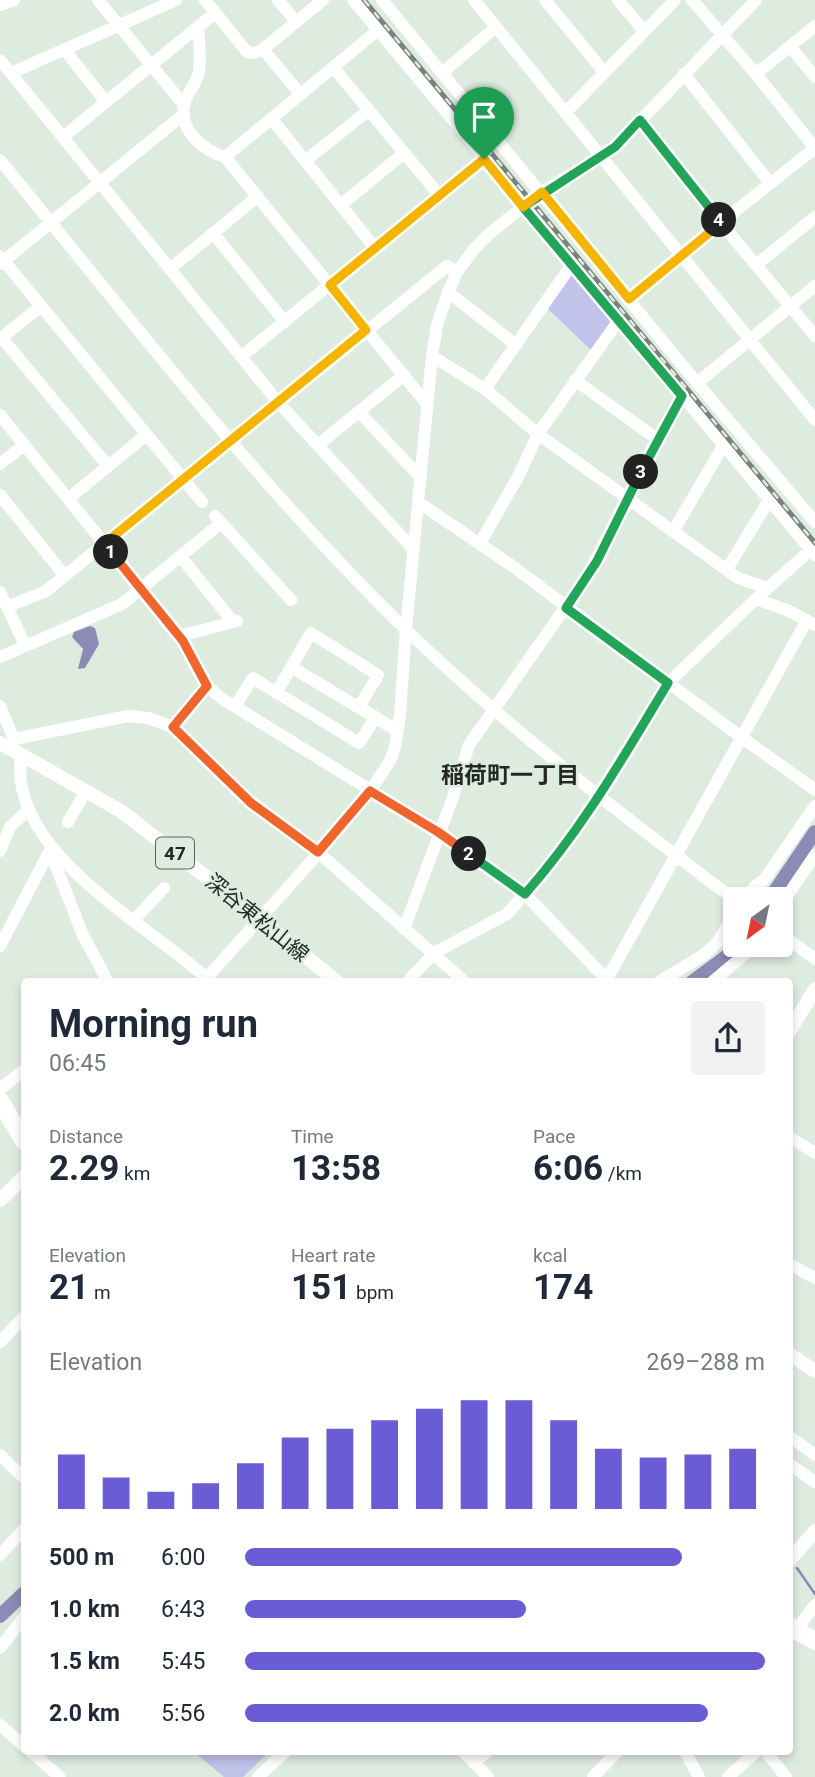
<!DOCTYPE html>
<html lang="en">
<head>
<meta charset="utf-8">
<style>
	:root { --surface:#fff; --page:#f2f2f3; --text:#1f2937; --muted:#747a83; --accent:#6a5cd5 }
	body { margin:0; font-family:Roboto,"Noto Sans JP",sans-serif; background:var(--page); color:var(--text); height:100vh; display:flex; flex-direction:column; font-size:26px; white-space:nowrap }
	* { box-sizing:border-box; margin:0 }
	p { font-size:23px; color:var(--muted) }
	.icon { flex:none; width:38px; height:38px; fill:none; stroke:currentColor; stroke-width:2; stroke-linecap:round; stroke-linejoin:round }
	.map { position:relative; flex:1; overflow:hidden }
	.side { position:absolute; left:21px; top:978px; width:772px; height:777px; display:flex; flex-direction:column; background:var(--surface); border-radius:7px; box-shadow:0 4px 10px #0003 }
	.side>* { flex:none }
	.needle { width:46px; rotate:213deg }
	.controls { position:absolute; left:723px; top:887px; display:grid; gap:14px }
	.controls a { display:grid; place-items:center; width:70px; height:70px; border-radius:7px; background:var(--surface); box-shadow:0 4px 10px #0003; font-size:35px }
	.pin { position:absolute; display:grid; place-items:center; width:60px; height:60px; color:#fff; margin:-72px -30px; border-radius:50% 50% 50% 0; rotate:-45deg; box-shadow:0 0 7px #0007 }
	.pin .icon { rotate:45deg }
	.km { position:absolute; width:35px; height:35px; margin:-18px; border-radius:50%; background:#222; color:#fff; font-size:19px; line-height:35px; text-align:center }
	.round { display:grid; place-items:center; flex:none; width:74px; height:74px; border-radius:7px; background:var(--page) }
	.overview { display:flex; align-items:center; justify-content:space-between; height:119px; padding:0 28px }
	h1 { font-size:38px; font-weight:700; line-height:52px }
	.stats { display:grid; grid-template-columns:repeat(3,1fr); gap:10px; height:119px; padding:7px 28px }
	.stats div { display:grid; align-content:center }
	.stats b { font-size:35px; font-weight:700 }
	.stats small { font-size:19px; font-weight:400 }
	.stats p { font-size:19px }
	.chart { height:196px; padding:14px 28px }
	.chart p { display:flex; justify-content:space-between }
	.chart svg { width:100%; height:126px; margin-top:7px; stroke:var(--accent); stroke-width:6 }
	ul { padding:0 28px; list-style:none; font-size:23px }
	li { display:grid; grid-template-columns:112px 84px 1fr; align-items:center; height:52px }
	li i { height:18px; border-radius:9px; background:var(--accent) }
	.map>svg:first-child { display:block }
	.green { fill:#c2c3eb }
	.water { fill:#8b8bb5 }
	.lines { fill:none; stroke-linecap:round; stroke-linejoin:round }
	.stream { stroke:#8b8bb5; stroke-width:2.5 }
	.river { stroke:#8b8bb5; stroke-width:14 }
	.minor { stroke:#fff; stroke-width:12 }
	.major { stroke:#fff; stroke-width:14 }
	.highway { stroke:#fff; stroke-width:18 }
	.rail-casing { stroke:#7a837b; stroke-width:5 }
	.rail { stroke:#deece0; stroke-width:2.5; stroke-dasharray:8; stroke-linecap:butt }
	.split-1-casing { stroke:#fff; stroke-width:14 }
	.split-2-casing { stroke:#fff; stroke-width:14 }
	.split-3-casing { stroke:#fff; stroke-width:14 }
	.split-4-casing { stroke:#fff; stroke-width:14 }
	.split-5-casing { stroke:#fff; stroke-width:14 }
	.split-1 { stroke:#f5b400; stroke-width:9 }
	.split-2 { stroke:#f0652b; stroke-width:9 }
	.split-3 { stroke:#22a559; stroke-width:9 }
	.split-4 { stroke:#22a559; stroke-width:9 }
	.split-5 { stroke:#f5b400; stroke-width:9 }
	.labels { text-anchor:middle; dominant-baseline:central; stroke-width:5; stroke-linejoin:round; paint-order:stroke }
	.shield { fill:#deece0; stroke:#5b635c; stroke-width:2 }
	.shield-label { font-size:19px; font-weight:bold; fill:#232823 }
	.street-label { font-size:21px; fill:#232823; stroke:#deece0 }
	.neighbourhood-label { font-size:23px; font-weight:bold; fill:#232823; stroke:#deece0 }
</style>
</head>
<body>
<div class="map">
<svg width="815" height="1777" viewBox="0 0 815 1777">
	<rect width="100%" height="100%" fill="#deece0"/>
	<!-- green -->
	<path class="green" d="M572,267l44,53 -23,32 -48,-46z
		M194,1752h75l-26,25h-19z"/>
	<!-- water -->
	<path class="water" d="M90,626l5,2 4,16 -14,24 -7,1 5,-20 -11,-12 2,-5z"/>
	<g class="lines">
		<!-- stream -->
		<path class="stream" d="M797,1568l18,26"/>
		<!-- river -->
		<path class="river" d="M769,900l46,-68
			M692,982l35,-26 9,-11
			M0,1616l24,-23"/>
		<!-- minor -->
		<path class="minor" d="M98,0l86,105
			M205,0l42,52 8,1 8,-4 60,-49
			M278,0l18,22
			M353,0l462,555
			M382,0l315,383 118,139
			M474,0l341,420
			M545,0l59,72
			M618,0l26,31
			M692,0l64,74 59,74
			M0,5l14,-5
			M198,27c1,14 3,30 1,44 -1,11 -10,19 -14,30 -9,27 17,49 40,56l201,246
			M790,46l25,31
			M64,49l42,53
			M263,49l37,45
			M0,60l278,342 135,147
			M333,67l107,129
			M11,73l165,-73
			M442,73l54,-46
			M684,74l86,109
			M756,74l59,-48
			M566,112l109,-112
			M271,118l104,130
			M641,120l80,103 94,113
			M63,137l152,-124
			M225,157l153,-127
			M0,160c128,156 252,318 397,461 104,102 221,191 338,279
			M305,161l64,-51
			M341,205l63,-52
			M213,233l72,89
			M0,256l202,246
			M0,264l184,-150
			M756,265l59,-48
			M170,269l88,-73
			M448,292l67,52
			M629,299l52,-45 134,-106
			M2,338l106,128
			M0,339l41,-33
			M242,356l242,-197
			M432,356l53,33 53,45 200,144 29,10
			M575,380l82,59
			M697,383l118,-97
			M485,389l87,-125
			M359,412l62,66
			M0,415l179,221 28,50 14,12 217,134 87,62 84,88
			M318,445l86,-70
			M0,464l24,-19
			M0,495l65,81
			M68,499l78,-64
			M418,502l93,63 230,172 74,53
			M215,516l76,84
			M674,530l49,-84
			M480,543l38,-66 20,-43 81,-114
			M181,557l52,65
			M727,569l41,-67
			M0,592l25,53
			M756,599l33,12 26,14
			M7,607l39,-16 401,-325 10,6
			M179,636l58,-15
			M0,657l122,-53 99,-81
			M291,667l107,64
			M276,693l35,-60 67,42 -19,32
			M0,706l14,33 -3,6
			M235,706l18,-28 106,65 17,-26
			M173,727l34,-41
			M14,739l114,-23 20,2 25,9 78,76 67,49 147,130
			M21,756c-14,97 129,169 190,226
			M68,822l18,-31
			M52,849l1,10 30,76 25,47
			M0,851l10,-24 18,-17
			M745,900l9,-13 10,-7 51,-74
			M780,911l6,-13 29,-43
			M133,921l31,-33
			M404,929l48,-129 17,-55 119,-170 69,-136 25,-43
			M780,933l35,26
			M0,946l48,-92 4,-5
			M607,979l200,-359
			M203,982l113,-126 54,-65 20,-30 5,-14 5,-32 6,-86 26,-273 5,-31 11,-33 9,-20 17,-23 16,-16 52,-41 73,-45 141,-147
			M407,982l27,-29 73,-39 39,-44 34,-46 88,-141 92,-88 55,-49
			M659,982l43,-26 15,-13 18,-29
			M712,982l44,-37
			M0,1089l24,-19
			M789,1137l26,16
			M789,1264l26,14
			M0,1342l24,-25
			M789,1436l26,19
			M0,1455l24,23
			M789,1464l26,18
			M0,1555l24,-26
			M796,1630l19,-25
			M0,1648l24,-31
			M0,1725l24,21
			M31,1752l29,25
			M464,1752l24,25
			M685,1752l14,25
			M766,1752l20,25
			M474,1763l13,-11
			M258,1777l27,-25
			M593,1777l24,-25
			M728,1777l28,-25"/>
		<!-- major -->
		<path class="major" d="M0,743l121,68 138,107 78,64
			M789,1032l26,-43
			M0,1200l24,-23
			M789,1354l26,17
			M789,1561l26,-30"/>
		<!-- highway -->
		<path class="highway" d="M0,1101l24,40
			M789,1626l26,15"/>
		<!-- rail casing -->
		<g class="rail-casing">
			<path id="rail" d="M364,0l451,543"/>
		</g>
		<!-- rail -->
		<use href="#rail" class="rail"/>
	</g>
	<g class="lines">
		<!-- split-1 casing -->
		<g class="split-1-casing">
			<path id="split-1" d="M111,552l-7,-8 262,-214 -36,-45 154,-126"/>
		</g>
		<!-- split-2 casing -->
		<g class="split-2-casing">
			<path id="split-2" d="M111,552l72,89 24,45 -34,41 78,76 67,49 52,-61 68,41 31,22"/>
		</g>
		<!-- split-3 casing -->
		<g class="split-3-casing">
			<path id="split-3" d="M469,854l56,40c57,-64 99,-138 143,-211l-102,-75 31,-47 44,-89"/>
		</g>
		<!-- split-4 casing -->
		<g class="split-4-casing">
			<path id="split-4" d="M641,472l41,-76 -159,-189 92,-60 25,-27 79,100"/>
		</g>
		<!-- split-5 casing -->
		<g class="split-5-casing">
			<path id="split-5" d="M484,159l39,48 19,-15 87,107 92,-76 -2,-3"/>
		</g>
		<!-- split-1 -->
		<use href="#split-1" class="split-1"/>
		<!-- split-2 -->
		<use href="#split-2" class="split-2"/>
		<!-- split-3 -->
		<use href="#split-3" class="split-3"/>
		<!-- split-4 -->
		<use href="#split-4" class="split-4"/>
		<!-- split-5 -->
		<use href="#split-5" class="split-5"/>
	</g>
	<g class="labels">
		<!-- shield labels -->
		<rect class="shield" x="156" y="837.5" width="38" height="31" rx="5"/>
		<g class="shield-label">
			<text x="175" y="853">47</text>
		</g>
		<!-- street labels -->
		<g class="street-label">
			<text transform="translate(257 918) rotate(39)">深谷東松山線</text>
		</g>
		<!-- neighbourhood labels -->
		<g class="neighbourhood-label">
			<text x="510" y="775">稲荷町一丁目</text>
		</g>
	</g>
</svg>
<div class="controls">
<a><svg class="needle" viewBox="-14 -14 28 28"><path d="M0-13l5 13h-10z" fill="#e53935"/><path d="M0 13l5-13h-10z" fill="#747a83"/></svg></a>
</div>
<div class="pin" style="left:484px;top:159px;background:#1e9e55"><svg class="icon" aria-label="arrive" viewBox="0 0 24 24"><path d="M6 21V4h12l-3 4 3 4H6"/></svg></div>
<b class="km" style="left:111px;top:552px">1</b>
<b class="km" style="left:469px;top:854px">2</b>
<b class="km" style="left:641px;top:472px">3</b>
<b class="km" style="left:719px;top:220px">4</b>
<section class="side">
<div class="overview"><div><h1>Morning run</h1><p>06:45</p></div><a class="round"><svg class="icon" aria-label="share" viewBox="0 0 24 24"><path d="M12 15V3M7 8l5-5 5 5M5 13v7h14v-7"/></svg></a></div>
<div class="stats">
<div><p>Distance</p><b>2.29<small> km</small></b></div>
<div><p>Time</p><b>13:58</b></div>
<div><p>Pace</p><b>6:06<small> /km</small></b></div>
</div>
<div class="stats">
<div><p>Elevation</p><b>21<small> m</small></b></div>
<div><p>Heart rate</p><b>151<small> bpm</small></b></div>
<div><p>kcal</p><b>174</b></div>
</div>
<div class="chart"><p><span>Elevation</span>269–288 m</p>
<svg viewBox="0 0 160 44" preserveAspectRatio="none"><path d="M5 44V25M15 44V33M25 44V38M35 44V35M45 44V28M55 44V19M65 44V16M75 44V13M85 44V9M95 44V6M105 44V6M115 44V13M125 44V23M135 44V26M145 44V25M155 44V23"/></svg>
</div>
<ul>
<li><b>500 m</b>6:00<i style="width:84%"></i></li>
<li><b>1.0 km</b>6:43<i style="width:54%"></i></li>
<li><b>1.5 km</b>5:45<i style="width:100%"></i></li>
<li><b>2.0 km</b>5:56<i style="width:89%"></i></li>
</ul>
</section>
</div>
</body>
</html>
